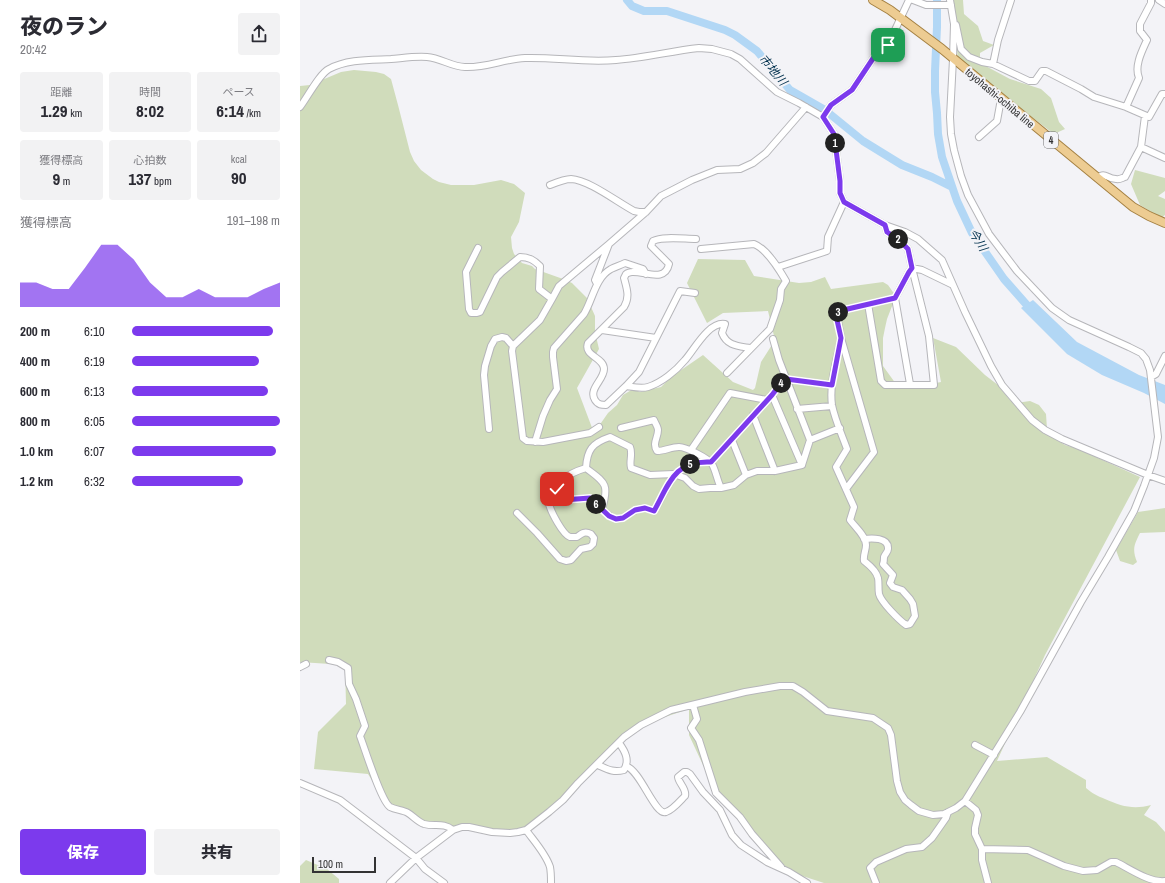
<!DOCTYPE html>
<html lang="ja">
<head>
<meta charset="utf-8">
<style>
	:root { --surface:#fff; --page:#f2f2f3; --text:#2b2b33; --muted:#7c7c81; --accent:#7c3aed }
	body { margin:0; font-family:"Archivo Narrow","Noto Sans JP",sans-serif; background:var(--page); color:var(--text); height:100vh; display:flex; flex-direction:column; font-size:15px; white-space:nowrap }
	* { box-sizing:border-box; margin:0 }
	p { font-size:13px; color:var(--muted) }
	.icon { flex:none; width:22px; height:22px; fill:none; stroke:currentColor; stroke-width:2; stroke-linecap:round; stroke-linejoin:round }
	.map { position:relative; flex:1; overflow:hidden }
	.side { display:flex; flex-direction:column; background:var(--surface); width:300px }
	.side>* { flex:none }
	.scale { position:absolute; left:12px; bottom:10px; width:64px; box-sizing:border-box; padding-left:4px; border:2px solid #333334; border-top:0; font-size:11px; line-height:14px; white-space:nowrap; color:#333334; -webkit-text-stroke:3px #f3f3f7; paint-order:stroke }
	.pin { position:absolute; display:grid; place-items:center; width:34px; height:34px; color:#fff; margin:-17px; border-radius:8px; box-shadow:0 2px 6px #0006 }
	.km { position:absolute; width:20px; height:20px; margin:-10px; border-radius:50%; background:#222; color:#fff; font-size:11px; line-height:20px; text-align:center }
	.round { display:grid; place-items:center; flex:none; width:42px; height:42px; border-radius:4px; background:var(--page) }
	.head { display:flex; align-items:center; justify-content:space-between; height:68px; padding:0 20px }
	h1 { font-size:22px; font-weight:800; line-height:30px }
	.figures { display:grid; grid-template-columns:repeat(3,1fr); gap:6px; height:68px; padding:4px 20px }
	.figures div { display:grid; align-content:center; border-radius:4px; background:var(--page); text-align:center }
	.figures b { font-size:17px; font-weight:800 }
	.figures small { font-size:11px; font-weight:400 }
	.figures p { font-size:11px }
	.chart { height:112px; padding:8px 20px }
	.chart p { display:flex; justify-content:space-between }
	.chart svg { width:100%; height:72px; margin-top:4px; fill:var(--accent); opacity:.7 }
	.primary-button { display:flex; gap:8px; margin-top:auto; padding:8px 20px }
	.primary-button a { flex:1; height:46px; border-radius:4px; background:var(--accent); color:#fff; font-size:16px; font-weight:800; line-height:46px; text-align:center }
	.primary-button a+a { background:var(--page); color:var(--text) }
	ul { padding:0 20px; list-style:none; font-size:13px }
	li { display:grid; grid-template-columns:64px 48px 1fr; align-items:center; height:30px }
	li i { height:10px; border-radius:5px; background:var(--accent) }
	main { display:flex; flex:1; min-height:0 }
	.map>svg:first-child { display:block }
	.green { fill:#d0dcbb }
	.water { fill:#b2d7f5 }
	.lines { fill:none; stroke-linecap:round; stroke-linejoin:round }
	.river { stroke:#b2d7f5; stroke-width:8 }
	.minor-casing { stroke:#b6b6ba; stroke-width:8 }
	.major-casing { stroke:#a48042; stroke-width:10 }
	.minor { stroke:#fff; stroke-width:6 }
	.major { stroke:#edcc92; stroke-width:8 }
	.route-casing { stroke:#fff; stroke-width:8 }
	.route { stroke:#7c3aed; stroke-width:5 }
	.labels { text-anchor:middle; dominant-baseline:central; stroke-width:4; stroke-linejoin:round; paint-order:stroke }
	.shield { fill:#f3f3f7; stroke:#6d6d6e; stroke-width:1 }
	.shield-label { font-size:10px; font-weight:bold; fill:#333334 }
	.street-label { font-size:11px; fill:#333334; stroke:#f3f3f7 }
	.water-label { font-size:12px; font-style:italic; fill:#02314e; stroke:#f3f3f7 }
</style>
</head>
<body>
<main>
<section class="side">
<div class="head"><div><h1>夜のラン</h1><p>20:42</p></div><a class="round"><svg class="icon" aria-label="share" viewBox="0 0 24 24"><path d="M12 15V3M7 8l5-5 5 5M5 13v7h14v-7"/></svg></a></div>
<div class="figures">
<div><p>距離</p><b>1.29<small> km</small></b></div>
<div><p>時間</p><b>8:02</b></div>
<div><p>ペース</p><b>6:14<small> /km</small></b></div>
</div>
<div class="figures">
<div><p>獲得標高</p><b>9<small> m</small></b></div>
<div><p>心拍数</p><b>137<small> bpm</small></b></div>
<div><p>kcal</p><b>90</b></div>
</div>
<div class="chart"><p><span>獲得標高</span>191–198 m</p>
<svg viewBox="0 0 160 44" preserveAspectRatio="none"><path d="M0 44V29L10 29L20 33L30 33L40 20L50 6L60 6L70 15L80 29L90 38L100 38L110 33L120 38L130 38L140 38L150 33L160 29V44z"/></svg>
</div>
<ul>
<li><b>200 m</b>6:10<i style="width:95%"></i></li>
<li><b>400 m</b>6:19<i style="width:86%"></i></li>
<li><b>600 m</b>6:13<i style="width:92%"></i></li>
<li><b>800 m</b>6:05<i style="width:100%"></i></li>
<li><b>1.0 km</b>6:07<i style="width:97%"></i></li>
<li><b>1.2 km</b>6:32<i style="width:75%"></i></li>
</ul>
<div class="primary-button"><a>保存</a><a>共有</a></div>
</section>
<div class="map">
<svg width="865" height="883" viewBox="0 0 865 883">
	<rect width="100%" height="100%" fill="#f3f3f7"/>
	<!-- green -->
	<path class="green" d="M652,0h11l1,14 14,12 5,15 11,4 -14,8v10l30,16 31,10 10,9 8,24 6,7 -11,5 -61,-46 -35,-28z
		M54,70l22,2 8,2 7,5 7,26 12,47 4,9 7,9 12,9 6,3 12,3h23l27,-5 13,4 11,9 -6,29 -8,15 1,11 2,6 8,9 10,3 3,3 28,10 9,4 15,15 8,18v16l4,17 -22,39 17,45 14,-20 9,-8 6,-10 10,-6 7,3 21,-5 10,-10 32,-22 30,27 20,8 2,-2 6,-26 14,-22 -7,-29 -45,2 -16,10 -20,-40 11,-24 47,1 9,16 45,7 12,-1 14,-5 6,12 52,-7 5,3 7,10 -1,6 -7,18 -2,9 -2,10v28l13,18h35l10,-2 -8,-44 23,9 29,28 13,10 7,9 5,6 6,3 14,-2 9,4 7,9 1,15 8,10 10,6 13,4 62,28 -95,178 -48,106 50,-4 39,23v8c6,5 11,8 19,11 16,7 28,11 46,6l-7,10 12,7 9,10v51h-341l-40,-13 -68,-77 -27,-58v-26l-48,16 -115,105h-73l-34,-10 -34,-19 -17,-27 -54,-5 4,-37 28,-28 -1,-39 -45,-3v-576l10,-1 31,-13z
		M835,170l30,8v13l-7,5 7,3v16l-4,3 -21,-13 -9,-21z
		M865,508v24l-25,1c-6,12 -8,16 -3,29l-4,3 -13,-4 -4,-11 22,-38z
		M6,860l21,9 12,10v4h-39v-17z"/>
	<!-- water -->
	<path class="water" d="M733,300l44,42 62,33 26,10v19l-21,-11 -42,-18 -35,-21 -46,-46z"/>
	<g class="lines">
		<!-- river -->
		<path class="river" d="M327,0l5,6 12,5h23l58,19 10,5 22,16 33,39 35,20 38,31 39,24 30,12 20,10
			M637,0v27l-2,44v21l2,21 1,21 4,23 15,44 15,32 32,46 29,33"/>
		<!-- minor casing -->
		<g class="minor-casing">
			<path id="minor" d="M613,0l13,5h25
				M859,0l6,4
				M656,25l5,24 8,8 13,5 11,2 36,17h6l7,-10h4l35,18 13,8 32,10 23,10 13,-23h3
				M693,64l5,-24 13,-40
				M0,107c7,-9 20,-34 29,-38 18,-10 42,-9 62,-10 12,-1 25,-3 36,-2 14,1 25,10 38,10 21,1 39,-8 60,-9 30,-1 60,5 91,2 28,-2 55,-9 83,-12l13,1 19,5 9,5 37,33 22,11 24,14 11,17 6,47v12l4,9 41,23 20,7 13,7 24,21 23,52 26,54 11,19 30,35 13,10 17,9 86,36 17,6
				M826,107l13,-29c-5,-12 3,-27 8,-38l-7,-9v-7l11,-21v-3
				M523,117l8,-12 21,-15 26,-39 10,-6 21,-45
				M679,137l18,-16 4,-22
				M841,147l24,11
				M797,178c9,-7 9,1 19,1 3,1 6,-1 9,-2l16,-30 4,-31
				M250,185c5,-2 15,-6 21,-6 18,1 46,23 63,32l5,1h7
				M178,248l-12,24 3,37 2,4h6l3,-1 17,-35 5,-5 18,-15c9,0 14,3 20,9l-1,23 13,10 -12,21 -27,26 -1,5 11,87 4,3 16,1 47,-9 9,-6
				M401,249l53,-5c13,5 25,25 32,37l-5,8 -1,11 -10,29 -43,44
				M478,267l49,-16 1,-14 16,-35
				M297,284l-2,-4 14,-36 37,-32 15,-16 31,-16 25,-10 23,-1 13,-6 13,-10 40,-46
				M395,293l-15,-2 -41,81 -13,14 -20,19c-4,0 -8,0 -11,-5 -7,-11 9,-20 9,-31 0,-12 -21,-13 -16,-26l36,-36c6,-10 3,-18 0,-29l2,-4c1,-1 5,-2 6,-2 13,-1 33,11 37,-8l-18,-18 2,-5c10,-5 31,-2 43,-2
				M595,298l15,86
				M252,299l7,-13 50,-42
				M568,304l13,77 4,4h49l-5,-49 -17,-68 10,2 31,15
				M302,330l54,8
				M541,338c-4,21 -12,46 -9,67 3,15 10,30 15,44l-11,18 18,40 -4,13c5,7 16,16 16,25 0,6 -3,10 -2,16 5,4 12,9 14,17 1,5 0,10 1,16 2,8 20,26 27,31l4,-1 5,-8 -2,-12 -3,-5 -8,-9 -9,-3 -3,-4 3,-8 -10,-11c1,-2 1,-4 1,-7 1,-3 4,-5 4,-8 1,-12 -17,-11 -24,-10
				M473,339l6,21 31,80 -8,25
				M851,377l5,-3 9,-18
				M326,386c7,1 15,3 22,1 13,-4 28,-16 37,-27 9,-10 24,-39 40,-36l-3,9c5,13 16,13 28,15
				M472,395l30,70
				M497,409l35,-3
				M453,415l22,56
				M321,428l33,-8c1,3 4,7 4,10 0,8 -6,13 -1,21 8,0 14,-4 22,-4 7,0 29,11 33,17 4,7 5,16 9,24l13,-3 12,-10 11,-4h18l27,-6
				M189,429l-5,-54 1,-9 6,-20 4,-7 7,-2 4,1 7,8
				M432,440l14,35
				M510,440l30,-12
				M235,442l8,-26 7,-16 7,-11 -4,-32v-5l1,-4 30,-34c9,-15 11,-36 27,-45 4,-2 10,-4 14,-6l18,6 3,5
				M391,450l39,-57 37,7
				M411,462l61,-67 10,-13 4,-3 46,6
				M286,468c18,14 24,15 16,41 21,23 23,-1 43,-1 3,1 7,2 9,3 15,-26 20,-51 55,-49
				M286,468c1,-18 6,-25 24,-31l20,10c3,7 -1,14 1,21l19,7 24,-1 11,4 8,8 6,3 11,-1h11
				M546,489l28,-37 -33,-114 -4,-23 2,-4 56,-13 14,-26 3,-4 -4,-19 -9,-9 -12,-8 -2,-7
				M253,496l10,4 27,-2 12,11
				M217,513l20,20 23,26 6,2 5,-1 10,-11 9,-2 3,-3 1,-6 -3,-4c-6,-3 -9,-1 -14,3 -1,0 -6,0 -7,0 -7,-2 -19,-25 -21,-33 10,-21 13,-29 37,-36
				M29,660l9,2 10,6 1,16 7,15 9,27 -5,10c5,13 21,65 30,71 6,3 13,3 18,6 5,3 10,9 16,11 11,3 19,-2 29,6
				M0,667l6,-3
				M393,705l4,14 -6,9 8,12 17,53 24,24 12,17 29,33
				M675,745l19,10
				M298,765c9,4 15,8 26,5 6,-10 1,-19 -5,-27
				M326,766c15,5 29,50 40,46 7,-2 14,-11 19,-16 2,-7 -6,-12 -7,-19l6,-5h3l3,2 13,18 17,18 12,25 9,10 26,17 22,10 18,11
				M0,783l40,17 76,58 9,11 19,14
				M665,801l11,9 2,5 -3,13v6l7,15v11l6,23
				M226,830c8,11 20,24 24,37 1,5 1,11 1,16
				M682,849l46,1 36,16 19,5 14,-1 14,-8h5c14,7 34,21 49,19
				M90,883l26,-25 37,-28 9,-3h7l23,5 18,1 8,-1 8,-2 23,-18 14,-12 15,-17 46,-46 17,-12 30,-15 74,-18 35,-6h13l10,6 24,19 46,7 15,10 3,7 6,46 3,11 5,8 6,5 8,6 14,4 11,-1 12,-6 9,-7 55,-89 61,-110 27,-45 26,-46 10,-25 10,-28 4,-21 -8,-67 -4,-11 -5,-6 -12,-6 -60,-27 -17,-12 -35,-37 -28,-37 -21,-39 -7,-19 -7,-26 -3,-16 -1,-17 3,-58 1,-35 -4,-24
				M576,883l-6,-15 6,-6 30,-13 16,-2 10,-9 14,-20 2,-6"/>
		</g>
		<!-- major casing -->
		<g class="major-casing">
			<path id="major" d="M573,0l17,10 52,39 191,158 16,9 16,7"/>
		</g>
		<!-- minor -->
		<use href="#minor" class="minor"/>
		<!-- major -->
		<use href="#major" class="major"/>
	</g>
	<g class="lines">
		<!-- route casing -->
		<g class="route-casing">
			<path id="route" d="M257,489l-4,7 10,4 27,-2 19,18 7,3 7,-1 12,-8 10,-2 9,3c15,-27 20,-51 57,-49l61,-67 10,-13 4,-3 46,6 9,-47 -4,-18v-5l2,-4 56,-13 14,-26 3,-4 -4,-19 -9,-9 -12,-8 -2,-7 -41,-23 -4,-9v-12l-6,-47 -11,-17 8,-12 21,-15 26,-39 10,-6"/>
		</g>
		<!-- route -->
		<use href="#route" class="route"/>
	</g>
	<g class="labels">
		<!-- shield labels -->
		<rect class="shield" x="744" y="132" width="14" height="16" rx="3"/>
		<g class="shield-label">
			<text x="751" y="140">4</text>
		</g>
		<!-- street labels -->
		<g class="street-label">
			<text transform="translate(700 98) rotate(40)">toyohashi-ochiba line</text>
		</g>
		<!-- water labels -->
		<g class="water-label">
			<text transform="translate(473 70) rotate(50)">市地川</text>
			<text transform="translate(678 240) rotate(58)">今川</text>
		</g>
	</g>
</svg>
<div class="scale">100 m</div>
<div class="pin" style="left:588px;top:45px;background:#1e9e55"><svg class="icon" aria-label="arrive" viewBox="0 0 24 24"><path d="M6 21V4h12l-3 4 3 4H6"/></svg></div>
<div class="pin" style="left:257px;top:489px;background:#d93025"><svg class="icon" aria-label="check" viewBox="0 0 24 24"><path d="M5 12l5 5 9-10"/></svg></div>
<b class="km" style="left:535px;top:143px">1</b>
<b class="km" style="left:598px;top:239px">2</b>
<b class="km" style="left:538px;top:312px">3</b>
<b class="km" style="left:481px;top:383px">4</b>
<b class="km" style="left:390px;top:464px">5</b>
<b class="km" style="left:296px;top:504px">6</b>
</div>
</main>
</body>
</html>
